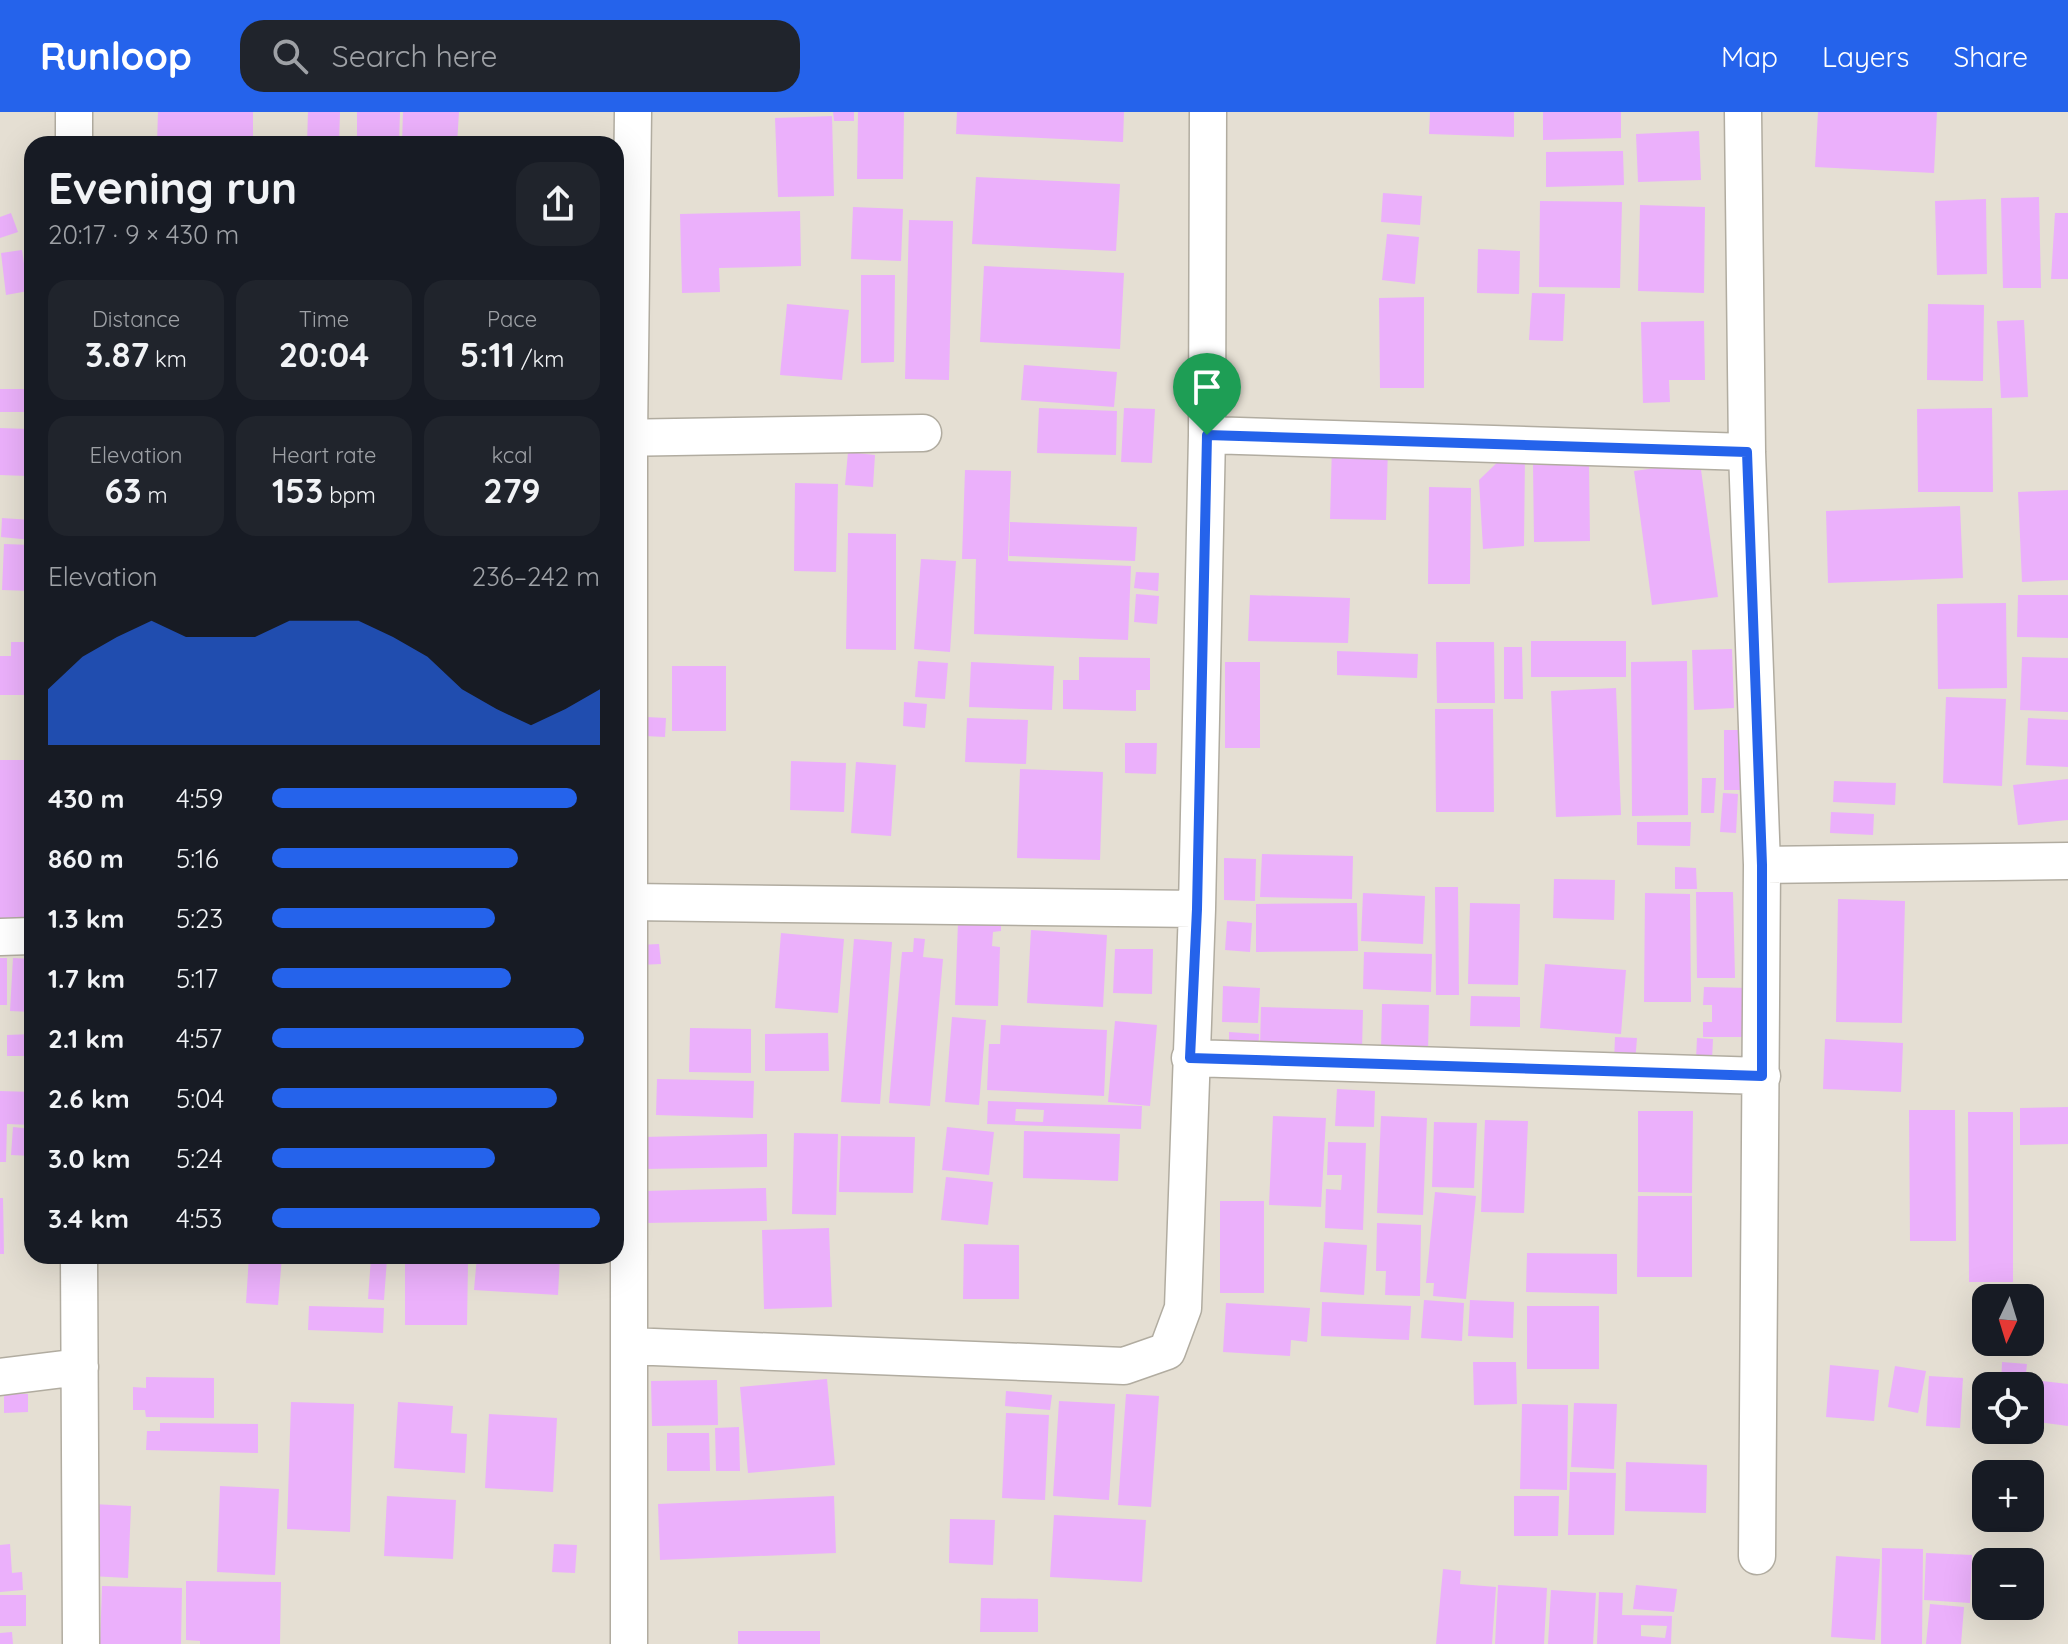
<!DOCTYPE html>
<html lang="en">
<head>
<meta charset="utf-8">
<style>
	:root { --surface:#171b24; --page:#20242c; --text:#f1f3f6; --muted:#9ea1a6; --accent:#2563eb }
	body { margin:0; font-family:Quicksand,sans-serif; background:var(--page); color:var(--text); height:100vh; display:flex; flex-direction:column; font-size:30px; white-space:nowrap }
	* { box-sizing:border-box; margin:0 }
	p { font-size:26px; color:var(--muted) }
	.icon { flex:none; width:44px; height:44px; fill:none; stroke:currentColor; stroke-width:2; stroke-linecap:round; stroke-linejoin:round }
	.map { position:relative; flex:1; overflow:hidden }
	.side { position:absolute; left:24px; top:24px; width:600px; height:1128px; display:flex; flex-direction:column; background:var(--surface); border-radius:24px; box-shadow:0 8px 32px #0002 }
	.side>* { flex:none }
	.needle { width:52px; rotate:184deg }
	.fabs { position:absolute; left:1972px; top:1172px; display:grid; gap:16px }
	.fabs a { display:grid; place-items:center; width:72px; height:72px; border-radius:16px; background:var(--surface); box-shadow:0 8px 32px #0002; font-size:40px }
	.pin { position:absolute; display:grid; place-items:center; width:68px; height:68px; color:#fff; margin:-82px -34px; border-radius:50% 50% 50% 0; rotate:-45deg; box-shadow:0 0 8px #0007 }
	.pin .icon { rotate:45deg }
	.round { display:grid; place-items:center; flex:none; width:84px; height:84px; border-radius:24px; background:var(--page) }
	.overview { display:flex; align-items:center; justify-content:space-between; height:136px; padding:0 24px }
	h1 { font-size:44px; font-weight:700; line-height:60px }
	.metrics { display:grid; grid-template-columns:repeat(3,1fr); gap:12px; height:136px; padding:8px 24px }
	.metrics div { display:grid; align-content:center; border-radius:20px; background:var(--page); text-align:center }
	.metrics b { font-size:34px; font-weight:700 }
	.metrics small { font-size:22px; font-weight:400 }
	.metrics p { font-size:22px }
	.chart { height:224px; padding:16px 24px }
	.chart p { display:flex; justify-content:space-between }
	.chart svg { width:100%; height:144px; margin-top:8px; fill:var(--accent); opacity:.7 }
	ul { padding:0 24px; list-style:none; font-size:26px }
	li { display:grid; grid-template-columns:128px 96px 1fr; align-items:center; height:60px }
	li i { height:20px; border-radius:10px; background:var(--accent) }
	header { display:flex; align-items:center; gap:48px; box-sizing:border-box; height:112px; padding:0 40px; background:var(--accent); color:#fff }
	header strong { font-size:38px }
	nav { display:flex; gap:44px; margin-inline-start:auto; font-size:28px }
	.search { width:560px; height:72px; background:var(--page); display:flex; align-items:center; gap:20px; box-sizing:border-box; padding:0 28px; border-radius:24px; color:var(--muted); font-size:30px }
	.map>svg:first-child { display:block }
	.building { fill:#ebb0fb; fill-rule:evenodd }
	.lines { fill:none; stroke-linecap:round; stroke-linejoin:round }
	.minor-casing { stroke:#b1aca0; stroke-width:39 }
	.minor { stroke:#fff; stroke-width:36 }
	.route-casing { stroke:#fff; stroke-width:16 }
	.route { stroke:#2563eb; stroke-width:10 }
</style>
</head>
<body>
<header>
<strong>Runloop</strong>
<div class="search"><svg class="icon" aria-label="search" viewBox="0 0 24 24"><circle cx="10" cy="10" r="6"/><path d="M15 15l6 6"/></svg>Search here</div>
<nav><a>Map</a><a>Layers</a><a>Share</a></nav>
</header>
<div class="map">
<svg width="2068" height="1532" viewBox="0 0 2068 1532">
	<rect width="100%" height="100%" fill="#e5dfd3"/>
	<!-- building -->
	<path class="building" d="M158,0h95v32h-96z
		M308,0h32l-1,32h-32z
		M357,0h43l-1,32h-42z
		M403,0h56l-2,32h-55z
		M833,0h21v9h-20z
		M858,0h46l-1,67h-46z
		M957,0h167l-1,30 -167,-8z
		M1430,0h84v25l-85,-3z
		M1543,0h78v26l-78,2z
		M1818,0h119l-3,61 -119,-6z
		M832,4l2,80 -56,1 -3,-79z
		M1699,19l2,49 -63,2 -2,-48z
		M1623,39l1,34 -78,2v-35z
		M976,65l144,7 -4,67 -144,-7z
		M1383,81l39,3 -2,29 -39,-3z
		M2039,85l2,91h-38l-2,-90z
		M1986,87l1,75 -50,1 -2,-74z
		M1540,89l82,1 -2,86 -81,-1z
		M1640,93l65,2 -1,86 -66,-2z
		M853,95l50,2 -2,52 -50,-2z
		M800,99l1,55 -82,2 1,24 -38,1 -2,-79z
		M11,101l7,19 -18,6v-21z
		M2055,101h13v66h-17z
		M909,108l44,1 -4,159 -44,-1z
		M1387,122l32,3 -4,47 -33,-4z
		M1478,137l42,2 -1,43 -42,-1z
		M22,138l6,41 -22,4 -5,-42z
		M984,154l140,7 -4,76 -140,-7z
		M861,163h34l-1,87 -33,1z
		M1532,181l33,1 -2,47 -34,-1z
		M1424,185v91h-44l-1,-90z
		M787,192l62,6 -7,70 -62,-5z
		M1928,192l56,1 -1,76 -56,-1z
		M2024,208l4,77 -27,1 -4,-77z
		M1704,209l1,59h-36l1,22 -27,1 -2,-81z
		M1024,253l93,7 -3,35 -93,-7z
		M0,277h32v23h-32z
		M1039,296l78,3 -1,44 -79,-2z
		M1124,296l31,1 -3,54 -31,-1z
		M1992,296l1,84h-75l-1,-83z
		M0,316l29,1 -2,47 -27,-1z
		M1332,333l56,2 -2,73 -56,-1z
		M848,340l27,3 -2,32 -28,-2z
		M1525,342l-1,92 -41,3 -4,-69 25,-24z
		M1700,350l18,135 -66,8 -18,-134z
		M1533,352h56l1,77 -56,1z
		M965,358l46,1 -3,90 123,5 -3,74 -154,-6 2,-75h-14z
		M795,371l43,1 -2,88 -42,-1z
		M1429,375l42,1 -1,96h-42z
		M2068,378v90l-46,2 -4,-90z
		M1960,394l3,72 -135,5 -2,-72z
		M2,406l30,2v20l-31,-3z
		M1010,410l127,5 -2,34 -126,-5z
		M848,421l48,1v116l-50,-1z
		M4,432l28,1v46l-30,-1z
		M921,447l35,2 -6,91 -36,-3z
		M1136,460l23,1 -1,18 -24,-3z
		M1136,482l23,2 -2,28 -23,-2z
		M1250,483l100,3 -2,45 -100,-2z
		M2018,483h50v43l-51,-1z
		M2006,491l1,85 -69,1 -1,-85z
		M1531,529h95v36h-95z
		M11,530h21v53h-32v-39h11z
		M1436,530h58l1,61h-58z
		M1504,535h18l1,52h-19z
		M1732,537l2,59 -40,2 -2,-60z
		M1337,539l81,3 -1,24 -80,-3z
		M1079,545l71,1v32h-14v21l-73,-2v-29h16z
		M2022,545l46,1v54l-48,-2z
		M918,549l30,2 -3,36 -30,-2z
		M1687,549l1,154 -56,1 -1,-154z
		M971,550l83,4 -2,44 -83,-3z
		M1225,550h35v86h-35z
		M672,554h54v65h-54z
		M1616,576l5,127 -65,2 -5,-126z
		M1946,585l60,2 -4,87 -59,-3z
		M904,590l23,2 -2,24 -22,-2z
		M1435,597h58l1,103h-58z
		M646,605l20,1 -1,19 -20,-1z
		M967,606l61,2 -2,44 -61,-2z
		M2028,606l40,2v47l-42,-2z
		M1724,618h17l1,60h-18z
		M1125,631h32l-1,31 -31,-1z
		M0,648h32v167l-32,-1z
		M791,649l55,2 -2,49 -54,-2z
		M856,650l40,3 -5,71 -40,-3z
		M1020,657l83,3 -3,88 -83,-2z
		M1702,666h14l-2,35h-13z
		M2068,667v41l-50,5 -5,-40z
		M1834,669l62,2 -1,22 -62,-3z
		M1723,681l15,1 -2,39 -16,-1z
		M1831,700l43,2 -1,21 -43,-2z
		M1637,710h54l-1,24 -53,-1z
		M1262,742l91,2 -1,43 -92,-2z
		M1224,746l32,1 -1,42 -31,-1z
		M1675,755l21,1 1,21h-22z
		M1554,767l61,1 -1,40 -61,-2z
		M1435,775h23l1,108h-23z
		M1696,780h37l2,86h-38z
		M1363,781l62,3 -2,48 -62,-3z
		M1645,781l45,1 1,108h-47z
		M1838,787l67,2 -3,122 -66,-1z
		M1357,791l1,48 -102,1v-48z
		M1470,791l50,1 -2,81 -50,-1z
		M1227,809l25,2 -2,29 -25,-2z
		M958,810l43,2v7l-8,1 -1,14 8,1 -2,59 -43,-1z
		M1031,818l76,5 -4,72 -76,-4z
		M781,821l63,6 -6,74 -63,-5z
		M914,826l11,1 -2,18 20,2 -13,147 -41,-3 13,-151h11z
		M854,827l38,3 -12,162 -39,-2z
		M659,832l2,20 -22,1 -1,-20z
		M1115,837h38l-1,45 -39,-1z
		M1364,840l68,2 -1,38 -68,-3z
		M0,846h7v47h-7z
		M13,846l19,1v53l-22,-1z
		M1545,852l81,6 -5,64 -81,-6z
		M1223,874l37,2 -2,35 -36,-1z
		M1704,875l45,1 -1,49h-45v-15h9v-17h-9z
		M1471,884l49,1v30l-50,-1z
		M1382,892l47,1 -1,48 -47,-2z
		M1261,895l102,3 -1,40 -102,-3z
		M952,905l34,3 -7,85 -34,-3z
		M1115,909l42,4 -7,81 -42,-4z
		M1001,913l106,5 -3,66 -117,-6 2,-46h11z
		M690,916l61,1v44l-62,-1z
		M1229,920l30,2 -1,18 -29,-1z
		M828,921l1,38h-64v-37z
		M32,922v22h-25v-21z
		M1615,925l22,1 -2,25 -21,-2z
		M1697,926l16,1 -1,21 -16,-1z
		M1825,927l78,4 -2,49 -78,-3z
		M657,967l97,2 -1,37 -97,-3z
		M1337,977l38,2 -1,36 -39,-1z
		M0,979l32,1v33l-25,-1 -1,38h-6z
		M988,989l154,5 -1,23 -154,-5zM1016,997l28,1 -1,12 -28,-1z
		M2068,995v37l-48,1v-37z
		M1909,998h46l1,131h-46z
		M1638,999h55l-1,82 -54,-1z
		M1968,1000h45v170h-44z
		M1273,1004l53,2 -5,89 -52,-2z
		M1381,1004l46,2 -4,97 -46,-2z
		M1485,1008l43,1 -4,92 -43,-1z
		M1434,1010l43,1 -3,65 -42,-1z
		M13,1015l19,2v27l-21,-1z
		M947,1015l47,5 -5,43 -47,-5z
		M1024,1019l96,3 -2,47 -95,-3z
		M794,1021l44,1 -2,81 -44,-1z
		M767,1022v33l-123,2v-32z
		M841,1024l74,1 -2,56 -74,-1z
		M1328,1030l38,1 -3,87 -38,-2 1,-39 15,1 1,-15h-15z
		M946,1065l47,5 -5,43 -47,-5z
		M766,1076l1,33 -122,2 -1,-32z
		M1435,1080l41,4 -10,103 -33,-3 1,-13h-8z
		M1638,1084h54v81h-55z
		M0,1086h3l1,56h-4z
		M1220,1089h44v92h-44z
		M1377,1111l44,2 -1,71 -35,-1 1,-24h-10z
		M829,1116l3,79 -68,2 -2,-79z
		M1324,1130l43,3 -3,50 -44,-3z
		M964,1132l55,1v54h-56z
		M1527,1141l90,1v40l-91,-2z
		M249,1144h33l-4,49 -32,-2z
		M405,1144h30v7h33l-1,62h-62z
		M442,1144h23v4l-23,-2z
		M477,1144h83l-2,39 -84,-5z
		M371,1146l16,1 -3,41 -16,-1z
		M1424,1188l40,3 -2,38 -41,-3z
		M1470,1188l44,2 -1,36 -45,-2z
		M1322,1190l89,4 -2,34 -88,-4z
		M1226,1191l84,5 -3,34 -16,-2 -1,16 -67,-4z
		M309,1194l75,2 -1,25 -75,-3z
		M1527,1194h72v63h-72z
		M1473,1250h43l1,42 -43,1z
		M2002,1250l25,2 -1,9 6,1 -1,12h-30z
		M1830,1253l49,5 -5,51 -48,-4z
		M1895,1254l31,5 -8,42 -30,-6z
		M1929,1264l34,2 -3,50 -34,-2z
		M146,1265l68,1v40l-68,-1 -1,-7h-12v-23l13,1z
		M827,1267l8,86 -87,8 -8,-86z
		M717,1268l1,45 -66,1 -1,-45z
		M2042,1269l26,3v42l-30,-4z
		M1006,1279l46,4 -2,15 -45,-4z
		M4,1282h24v18l-24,1z
		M1126,1282l33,2 -8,111 -33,-2z
		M1059,1289l56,3 -6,96 -56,-4z
		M291,1290l63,2 -4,128 -63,-3z
		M398,1290l55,4 -2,27 16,1 -2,39 -71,-5z
		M1574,1291l43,1 -3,65 -43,-2z
		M1522,1292l46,1 -1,85 -47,-1z
		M1006,1301l43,2 -4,85 -43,-2z
		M489,1302l68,4 -4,74 -68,-4z
		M160,1311l98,1v29l-112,-3 1,-19h13z
		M739,1315l1,44h-24l-1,-43z
		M667,1321h42l1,38h-43z
		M1626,1350l81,3 -1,48 -81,-2z
		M1570,1360l46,1 -2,62h-46z
		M220,1374l59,3 -4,86 -58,-3z
		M387,1384l69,4 -3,59 -69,-3z
		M834,1384l2,57 -176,7 -2,-56z
		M1514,1384h45l-1,40h-44z
		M93,1392l38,2 -3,72 -38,-2z
		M1054,1403l92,5 -4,62 -92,-5z
		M950,1407l45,1 -2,45 -44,-2z
		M10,1432l2,29 10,-1 1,18 -23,2v-47z
		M554,1432l23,1 -2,28 -23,-1z
		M1882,1436l41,1 -1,95h-41z
		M1926,1441l46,2 -2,48 -46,-3z
		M1836,1444l44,3 -5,81 -44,-3z
		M1443,1457l18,2 -1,13 36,3 -4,57h-56z
		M186,1469l95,1 -1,62h-80v-3l-14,-1z
		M1498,1473l49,3 -3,56h-49z
		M1636,1473l41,4 -3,23 -41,-3z
		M102,1474l80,2 -1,56h-81z
		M1551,1478l45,3 -3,51h-45z
		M1599,1480l24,1 -1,22 50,1 -1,28h-74zM1641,1513l26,1 -2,12 -24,-2z
		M0,1483h26v31h-26z
		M981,1486l57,1v33h-58z
		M1930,1492l34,3 -3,37h-35z
		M738,1519h82v13h-82z
		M12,1520l1,12h-13v-11z"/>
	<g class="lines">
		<!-- minor casing -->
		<g class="minor-casing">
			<path id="minor" d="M74,0v32
				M1743,0l4,340 15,413 -5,691
				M1207,323l540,17
				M616,326l307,-5
				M1762,753l306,-4
				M630,790l567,7
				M0,825l32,-1
				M1190,946l572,18
				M79,1144l2,388
				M629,1234l495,20 43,-15 16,-43 14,-399 10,-474 1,-323
				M0,1265l80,-10
				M629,1532v-1206l4,-326"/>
		</g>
		<!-- minor -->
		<use href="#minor" class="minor"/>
	</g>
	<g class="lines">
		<!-- route casing -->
		<g class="route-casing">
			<path id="route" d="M1207,323l540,17 15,413v211l-572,-18 7,-149z"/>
		</g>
		<!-- route -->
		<use href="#route" class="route"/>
	</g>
</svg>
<div class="fabs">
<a><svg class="needle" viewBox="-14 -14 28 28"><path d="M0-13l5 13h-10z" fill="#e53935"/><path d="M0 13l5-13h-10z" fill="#9ea1a6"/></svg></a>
<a><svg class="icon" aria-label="locate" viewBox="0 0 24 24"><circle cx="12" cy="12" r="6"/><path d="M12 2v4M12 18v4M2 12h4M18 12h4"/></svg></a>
<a>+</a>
<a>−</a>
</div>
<div class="pin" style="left:1207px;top:323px;background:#1e9e55"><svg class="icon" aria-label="arrive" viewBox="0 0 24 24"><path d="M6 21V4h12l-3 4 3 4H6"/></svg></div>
<section class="side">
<div class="overview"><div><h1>Evening run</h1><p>20:17 · 9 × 430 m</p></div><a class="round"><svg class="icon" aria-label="share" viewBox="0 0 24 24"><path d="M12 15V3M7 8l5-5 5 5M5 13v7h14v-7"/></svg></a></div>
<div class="metrics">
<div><p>Distance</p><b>3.87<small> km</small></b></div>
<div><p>Time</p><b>20:04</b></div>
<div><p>Pace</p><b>5:11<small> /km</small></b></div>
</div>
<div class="metrics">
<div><p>Elevation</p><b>63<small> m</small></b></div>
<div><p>Heart rate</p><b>153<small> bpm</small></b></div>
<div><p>kcal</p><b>279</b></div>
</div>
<div class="chart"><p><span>Elevation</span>236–242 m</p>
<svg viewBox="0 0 160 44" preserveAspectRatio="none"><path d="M0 44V27L10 17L20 11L30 6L40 11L50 11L60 11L70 6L80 6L90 6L100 11L110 17L120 27L130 33L140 38L150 33L160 27V44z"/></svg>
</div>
<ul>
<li><b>430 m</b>4:59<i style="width:93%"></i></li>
<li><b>860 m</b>5:16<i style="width:75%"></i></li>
<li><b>1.3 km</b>5:23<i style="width:68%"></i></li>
<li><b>1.7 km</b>5:17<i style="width:73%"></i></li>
<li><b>2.1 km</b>4:57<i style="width:95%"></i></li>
<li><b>2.6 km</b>5:04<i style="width:87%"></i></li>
<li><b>3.0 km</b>5:24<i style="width:68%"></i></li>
<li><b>3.4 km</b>4:53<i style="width:100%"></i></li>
</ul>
</section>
</div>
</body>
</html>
